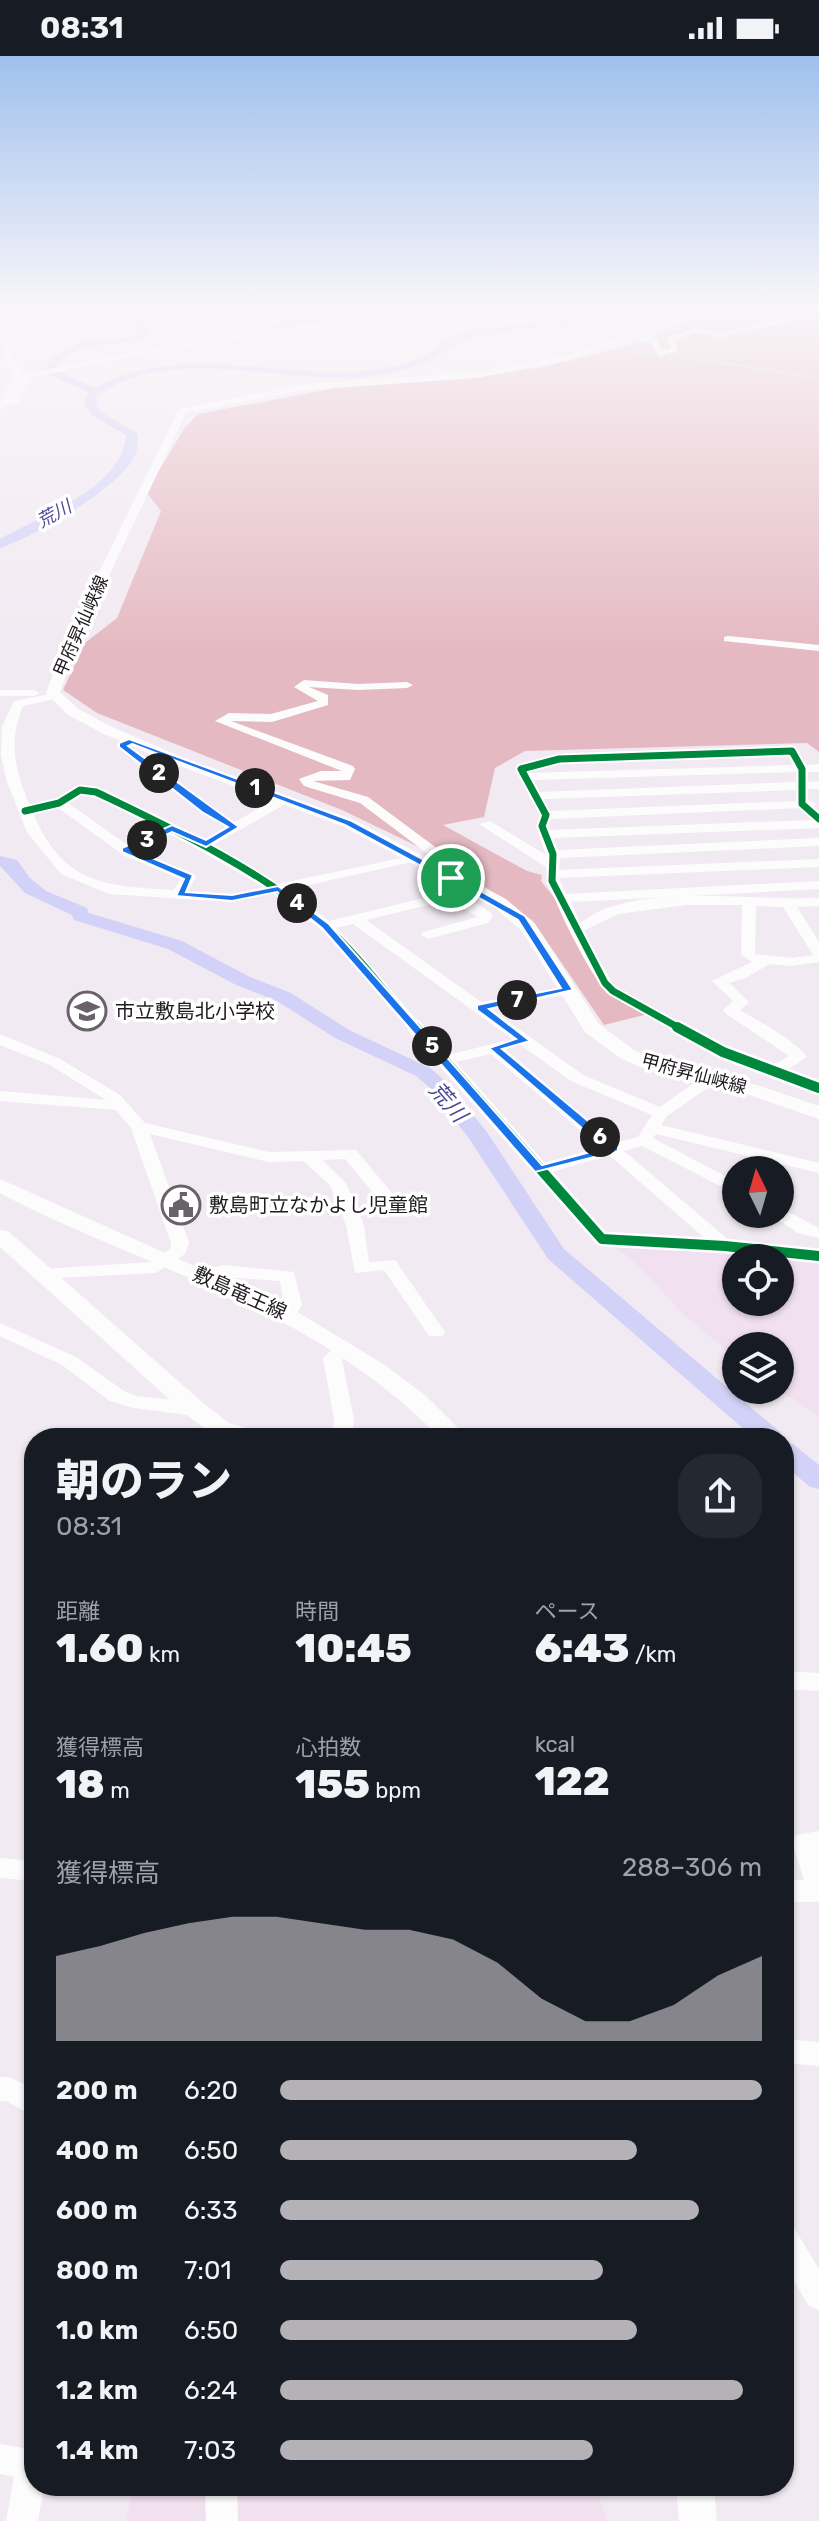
<!DOCTYPE html>
<html lang="ja">
<head>
<meta charset="utf-8">
<style>
	:root { --surface:#171b24; --page:#242831; --text:#f1f3f6; --muted:#9ea1a6; --accent:#b4b2b7 }
	body { margin:0; font-family:Rubik,"Noto Sans JP",sans-serif; background:var(--page); color:var(--text); height:100vh; display:flex; flex-direction:column; font-size:30px; white-space:nowrap }
	* { box-sizing:border-box; margin:0 }
	p { font-size:26px; color:var(--muted) }
	.icon { flex:none; width:44px; height:44px; fill:none; stroke:currentColor; stroke-width:2; stroke-linecap:round; stroke-linejoin:round }
	.map { position:relative; flex:1; overflow:hidden }
	.side { position:absolute; left:24px; top:1372px; width:770px; height:1068px; display:flex; flex-direction:column; background:var(--surface); border-radius:32px; box-shadow:0 2px 6px #0004 }
	.side>* { flex:none }
	.needle { width:52px; rotate:355deg }
	.buttons { position:absolute; left:722px; top:1100px; display:grid; gap:16px }
	.buttons a { display:grid; place-items:center; width:72px; height:72px; border-radius:50%; background:var(--surface); box-shadow:0 2px 6px #0004; font-size:40px }
	.pin { position:absolute; display:grid; place-items:center; width:68px; height:68px; color:#fff; margin:-34px; border:4px solid #fff; border-radius:50%; box-shadow:0 2px 8px #0007 }
	.km { position:absolute; width:40px; height:40px; margin:-20px; border-radius:50%; background:#222; color:#fff; font-size:22px; line-height:40px; text-align:center }
	.round { display:grid; place-items:center; flex:none; width:84px; height:84px; border-radius:32px; background:var(--page) }
	.headline { display:flex; align-items:center; justify-content:space-between; height:136px; padding:0 32px }
	h1 { font-size:44px; font-weight:800; line-height:60px }
	.metrics { display:grid; grid-template-columns:repeat(3,1fr); gap:12px; height:136px; padding:8px 32px }
	.metrics div { display:grid; align-content:center }
	.metrics b { font-size:40px; font-weight:800 }
	.metrics small { font-size:22px; font-weight:400 }
	.metrics p { font-size:22px }
	.chart { height:224px; padding:16px 32px }
	.chart p { display:flex; justify-content:space-between }
	.chart svg { width:100%; height:144px; margin-top:8px; fill:var(--accent); opacity:.7 }
	ul { padding:0 32px; list-style:none; font-size:26px }
	li { display:grid; grid-template-columns:128px 96px 1fr; align-items:center; height:60px }
	li i { height:20px; border-radius:10px; background:var(--accent) }
	.status { display:flex; justify-content:space-between; align-items:center; height:56px; padding:0 40px; background:var(--surface); direction:ltr }
	.status svg { height:22px; fill:currentColor }
	.map>svg:first-child { display:block }
	.built { fill:#f1e1f0; fill-rule:evenodd }
	.forest { fill:#e5b9c2 }
	.lines { fill:none; stroke-linecap:round; stroke-linejoin:round }
	.stream { stroke:#d2d2f8; stroke-width:2 }
	.river { fill:#d2d2f8; fill-rule:evenodd }
	.minor { fill:#fdfcfd; fill-rule:evenodd }
	.major { fill:#fdfcfd; fill-rule:evenodd }
	.cycleway-far1-casing { stroke:#fff; stroke-width:11 }
	.cycleway-casing { stroke:#fff; stroke-width:15 }
	.cycleway-far1 { stroke:#00873e; stroke-width:7 }
	.cycleway { stroke:#00873e; stroke-width:10 }
	.route { fill:#1a73e8; stroke:#fff; stroke-width:2; fill-rule:evenodd }
	.labels { text-anchor:middle; dominant-baseline:central; stroke-width:7; stroke-linejoin:round; paint-order:stroke }
	.far-water-label { font-size:18px; font-style:italic; fill:#4e4995; stroke:#fff }
	.far-street-label { font-size:18px; fill:#1f1a1f; stroke:#fff }
	.poi-label { font-size:20px; fill:#1f1a1f; stroke:#fff; text-anchor:start }
	.street-label { font-size:20px; fill:#1f1a1f; stroke:#fff }
	.water-label { font-size:22px; font-style:italic; fill:#4e4995; stroke:#fff }
</style>
</head>
<body>
<div class="status"><b>08:31</b><svg viewBox="0 0 49 12"><path d="M0 12V9h3v3zM5 12V6h3v6zM10 12V3h3v9zM15 12V0h3v12zM26 1h20v11H26zM47 4h2v5h-2z"/></svg></div>
<div class="map">
<svg width="819" height="2465" viewBox="0 0 819 2465">
	<rect width="100%" height="100%" fill="#f2eaf2"/>
	<!-- built -->
	<path class="built" d="M602,1183l217,18v160l-39,-27v-44h-44v12l-52,-43 -52,-56zM736,1202h44v44h-44z
		M134,2430l71,7 1,28h-80z
		M266,2430h330l11,35h-374l-2,-30z"/>
	<!-- forest -->
	<path class="forest" d="M337,251h32l-25,11 -71,11 3,-4z
		M732,251h87v445l-12,-9 -282,8 -30,17 -11,49 -41,8 84,46 15,4 -1,6 19,24 9,25 31,55 8,8 40,21 -44,11 -71,-104 -83,-59 -108,-52 -245,-97 -34,-23 22,-47 32,-25 44,-107 -15,-19 38,-63 14,-15 138,-26 103,-13 98,-7 111,-27 27,-16 36,-14z"/>
	<g class="lines">
		<!-- stream -->
		<path class="stream" d="M558,266c26,13 56,10 83,21v5l-10,4 47,4 141,22"/>
		<!-- river -->
		<path class="river" d="M132,251h13l-13,10 17,8 -3,15c-36,8 -62,-3 -90,26l2,5 37,17c88,-49 189,-5 283,-19 17,-3 37,-7 52,-17 8,-6 15,-13 25,-17 31,-10 64,-9 96,-14l10,-3 9,-11h10l-11,15 -97,15c-16,4 -24,13 -38,21 -17,10 -39,15 -58,18 -80,10 -176,-25 -252,5 -9,3 -18,10 -27,15l-1,9 5,7 37,22c0,6 0,13 -2,19 -12,33 -102,84 -136,95v-9c40,-23 123,-51 126,-104l-33,-19 -9,-11 4,-13 -39,-17 -3,-9c29,-34 53,-22 91,-30l2,-9 -17,-8 2,-6z
			M0,800l17,4 13,18 16,13 41,17 2,5 93,28 68,36 41,16 58,37 81,38 14,12 43,52 77,117 216,183 4,6h-30l-206,-179 -78,-119 -40,-52 -14,-12 -81,-38 -58,-37 -41,-16 -68,-36 -94,-29 -2,-5 -47,-22 -25,-27z
			M784,1385l9,3 26,21v24l-9,-2 -26,-22z"/>
		<!-- minor -->
		<path class="minor" d="M163,251h13l-11,4 16,7 10,-1 1,-8 19,1 40,10h3l-7,-10 26,-3 -18,6 8,8 -21,3 -39,-11h-4l-1,8 -18,1 -26,-11z
			M372,251h11l-46,17 -209,33 -93,20 -5,3 -13,24 -17,2v-4l11,-2 13,-24 6,-3 98,-20 208,-33z
			M542,251h8v1l-4,2z
			M744,251h22l-82,13 -4,-2z
			M38,252l3,4 -13,1 -28,20v-6l23,-18z
			M819,255v4l-99,22 -25,-5 -21,9 4,10 -19,5 -8,-13 -19,-7 4,-2 21,6 5,11 9,-3 -4,-10 27,-10 26,5z
			M728,580l91,9v6l-95,-10v-4z
			M304,624l54,4 49,-2 6,3 -6,3 -49,2 -49,-3 19,8v10l-56,17 -41,-1 122,45 2,3 -5,11 -37,1 55,16 86,64 7,12 -5,8h-10l-2,-3 3,-5 -3,-7 -84,-63 -56,-17 -5,-7 22,-8h21l-127,-50 14,-8 42,1 47,-13 -24,-14z
			M0,634h34l6,3 -6,3h-34z
			M56,637l6,3 -2,2 -37,8c-15,36 -8,65 7,100l25,-6 21,-13 20,1 107,52 23,-13 -25,-14 -85,-68 16,-9 6,4 -8,6 81,61 24,15 46,-26h8v6l-76,43 65,39 142,-30v6l-133,30 42,31 120,-29 15,3 27,18 2,3 -5,7 -60,16 -7,-4 2,-3 55,-15 -29,-17 -83,20 115,82 92,-15v6l-82,16 92,66 77,32 44,-31h12l2,3 -2,3 -49,34 -6,9 158,38v10l-163,-39 -3,4 83,44v12l-94,-48 -18,5 106,90 89,10v10l-223,-18 -275,-314 -48,-36 -41,9 -123,-8 -48,-20 -34,-42 -21,-53 -5,-24 1,-28 12,-26zM82,738l11,1 68,33 -35,16 -58,-41zM57,751l68,49 56,23 -7,11c-69,-4 -111,-5 -141,-77zM171,778l93,53 -32,7 -44,-3 8,-14 -2,-3 -59,-24zM353,868l218,157 81,34 -14,22 -23,6 -109,-93 6,-4 -3,-3 -5,-2 -56,14 -113,-127zM491,998l109,93 -56,16 -89,-101zM609,1099l98,85 -100,-6 -55,-62z
			M792,691l4,1 10,17 13,-1v8h-11v10l11,-1v8h-11v11l9,4 -4,3 6,5v16l-266,10 5,12 261,-12v8l-259,12 -1,12 260,-11v8l-260,11 7,16 253,-13v8l-248,13 9,21c9,-5 17,-12 27,-15 66,-22 144,-7 212,-10v8l-22,1 22,35v20l-27,4 -22,-2 -25,14 -16,5 20,19 -9,8c22,14 50,26 67,47l-20,13 32,13v10l-101,-38 -110,-61c-17,-17 -64,-108 -62,-127l-67,-43 11,-3 56,34 -10,-29 4,-11 -25,-46 44,-14zM788,699l6,10 -265,8 -1,-2 31,-8zM796,716v10l-256,10 -7,-12zM796,734v11l-246,10 -6,-12zM799,752l14,12 -263,10 -2,-4 3,-7zM686,849h56l-1,50 11,7 -40,19 21,20 -10,9 2,3 64,43 -16,9 -45,-16 -110,-61 -7,-7 -28,-50 35,-17zM756,850l27,1 30,48 -21,3 -37,-4z
			M0,978l60,25 60,36 25,28 124,29 87,-2 40,48 3,4 -3,4h-12l-39,-47 -23,1 24,23 18,42 5,37 26,-2 50,72 -2,4h-14l-45,-66 -29,3 -9,-48 -16,-40 -27,-24 -34,1 -119,-28 39,109 -4,11 -29,19 -118,6 -3,-4 3,-4 6,-2 107,-7 20,-14v-5l-40,-115 -15,-18 -116,-9v-10l106,9 -56,-35 -50,-20z
			M780,1152l39,20v10l-21,-5 -24,-16 -2,-3h8z
			M223,1209l71,7 8,33 -8,13 -6,2 -9,-6 5,-9 -4,-24 -57,-4 -20,5 -9,-6 3,-4z
			M0,1267l76,34 48,34 12,5 59,6 10,7 -10,7 -61,-8 -24,-7 -48,-36 -62,-29z
			M346,1285l9,6 -13,13 12,59 -2,19h-20l2,-19 -11,-61 16,-15z
			M784,1615l35,2v18l-35,-2z
			M819,1775v71h-35v-22h20l-12,-38 4,-7z
			M0,1802l34,3v20l-34,-3z
			M784,1983l35,3v24l-35,-3z
			M0,2021h9l25,12v27l-28,-15h-6z
			M784,2168l10,4 25,41v41l-10,-4 -25,-41z
			M0,2388l34,6v36h10l-6,35h-32l8,-44 -14,-3z
			M205,2430h32l1,35h-32z"/>
		<!-- major -->
		<path class="major" d="M35,251h9l-35,47 15,20 -11,26 -13,10v-8l14,-28 -14,-21z
			M699,251h14l-145,54 -91,17 -174,12 -117,23 -108,228 -18,51 18,17 34,18 67,29 175,64 152,79 29,25 64,100 35,26 20,9 106,27 59,20v13l-73,-25 -106,-27 -20,-9 -35,-26 -63,-101 -28,-24 -152,-81 -173,-64 -67,-29 -34,-18 -22,-22 19,-52 114,-232 124,-25 174,-12 89,-16z
			M0,1123l299,134 86,52 41,31 42,42h-27c-35,-34 -73,-65 -115,-91 -101,-62 -215,-97 -321,-151l-5,-3z
			M0,1174l8,1 195,172 26,20 31,9 4,6c-41,0 -45,2 -77,-23l-187,-168z
			M676,2430h38l3,35h-38z"/>
		<!-- cycleway-far1 casing -->
		<g class="cycleway-far1-casing">
			<path id="cycleway-far1" d="M25,755l34,-8 21,-13 16,2c79,38 159,75 227,132 32,27 65,72 93,105
				M681,973l-68,-38 -8,-8 -53,-102 1,-27 -11,-28 4,-11 -25,-46 38,-10 233,-8 10,18v35l17,15"/>
		</g>
		<!-- cycleway casing -->
		<g class="cycleway-casing">
			<path id="cycleway" d="M415,971l187,212 123,7 94,10
				M677,971l46,25 96,36"/>
		</g>
		<!-- cycleway-far1 -->
		<use href="#cycleway-far1" class="cycleway-far1"/>
		<!-- cycleway -->
		<use href="#cycleway" class="cycleway"/>
	</g>
	<!-- sky -->
	<linearGradient id="sky" x2="0" y2="1"><stop stop-color="#9fc0ee"/><stop offset="0.42" stop-color="#f9f6f9"/><stop offset="1" stop-color="#f9f6f9" stop-opacity="0"/></linearGradient>
	<rect width="819" height="597" fill="url(#sky)"/>
	<!-- route -->
	<path class="route" d="M129,683l223,82 102,55 71,40 48,74 -84,19 41,32 -28,8 116,97v5l-83,21 -213,-244 -45,-36 -45,9 -56,-5 8,-17 -62,-27v-4l50,-23 34,15 22,-13 -26,-15 -83,-65v-4zM132,688l213,81 102,55 71,40 43,68 -84,17v5l39,29 -27,9 116,100 -63,17 -213,-241 -51,-38 -46,9 -46,-3 7,-17 -60,-25 39,-18 34,15 33,-20 -111,-81z"/>
	<!-- icons -->
	<defs>
		<g id="school-ring" transform="scale(2)"><circle r="9.5" fill="#fff" stroke="#696369" stroke-width="1.5"/><path d="M0-5L7-2L0 1L-7-2ZM-4 1L0 2.5L4 1V4Q0 6-4 4Z" fill="#696369"/></g>
		<g id="civic-ring" transform="scale(2)"><circle r="9.5" fill="#fff" stroke="#696369" stroke-width="1.5"/><path d="M-.6-6.5H3V-4.5H.6V-3L4-1V1h2V6H-6V1h2V-1L-.6-3ZM-1.2 2.5V6h2.4V2.5Z" fill="#696369"/></g>
	</defs>
	<g fill-rule="evenodd">
		<use href="#school-ring" x="87" y="955"/>
		<use href="#civic-ring" x="181" y="1149"/>
	</g>
	<g class="labels">
		<!-- far-water labels -->
		<g class="far-water-label">
			<text transform="translate(54 458) rotate(-29)">荒川</text>
		</g>
		<!-- far-street labels -->
		<g class="far-street-label">
			<text transform="translate(81 570) rotate(-66)">甲府昇仙峡線</text>
			<text transform="translate(694 1018) rotate(15)">甲府昇仙峡線</text>
		</g>
		<!-- poi labels -->
		<g class="poi-label">
			<text x="115" y="955">市立敷島北小学校</text>
			<text x="209" y="1149">敷島町立なかよし児童館</text>
		</g>
		<!-- street labels -->
		<g class="street-label">
			<text transform="translate(240 1237) rotate(24)">敷島竜王線</text>
		</g>
		<!-- water labels -->
		<g class="water-label">
			<text transform="translate(448 1046) rotate(49)">荒川</text>
		</g>
	</g>
</svg>
<div class="buttons">
<a><svg class="needle" viewBox="-14 -14 28 28"><path d="M0-13l5 13h-10z" fill="#e53935"/><path d="M0 13l5-13h-10z" fill="#9ea1a6"/></svg></a>
<a><svg class="icon" aria-label="locate" viewBox="0 0 24 24"><circle cx="12" cy="12" r="6"/><path d="M12 2v4M12 18v4M2 12h4M18 12h4"/></svg></a>
<a><svg class="icon" aria-label="layers" viewBox="0 0 24 24"><path d="M12 4l9 5-9 5-9-5zM3 14l9 5 9-5"/></svg></a>
</div>
<div class="pin" style="left:451px;top:822px;background:#1e9e55"><svg class="icon" aria-label="arrive" viewBox="0 0 24 24"><path d="M6 21V4h12l-3 4 3 4H6"/></svg></div>
<b class="km" style="left:255px;top:732px">1</b>
<b class="km" style="left:159px;top:717px">2</b>
<b class="km" style="left:147px;top:784px">3</b>
<b class="km" style="left:297px;top:847px">4</b>
<b class="km" style="left:432px;top:990px">5</b>
<b class="km" style="left:600px;top:1081px">6</b>
<b class="km" style="left:517px;top:944px">7</b>
<section class="side">
<div class="headline"><div><h1>朝のラン</h1><p>08:31</p></div><a class="round"><svg class="icon" aria-label="share" viewBox="0 0 24 24"><path d="M12 15V3M7 8l5-5 5 5M5 13v7h14v-7"/></svg></a></div>
<div class="metrics">
<div><p>距離</p><b>1.60<small> km</small></b></div>
<div><p>時間</p><b>10:45</b></div>
<div><p>ペース</p><b>6:43<small> /km</small></b></div>
</div>
<div class="metrics">
<div><p>獲得標高</p><b>18<small> m</small></b></div>
<div><p>心拍数</p><b>155<small> bpm</small></b></div>
<div><p>kcal</p><b>122</b></div>
</div>
<div class="chart"><p><span>獲得標高</span>288–306 m</p>
<svg viewBox="0 0 160 44" preserveAspectRatio="none"><path d="M0 44V18L10 15L20 11L30 8L40 6L50 6L60 8L70 10L80 10L90 13L100 20L110 31L120 38L130 38L140 33L150 24L160 18V44z"/></svg>
</div>
<ul>
<li><b>200 m</b>6:20<i style="width:100%"></i></li>
<li><b>400 m</b>6:50<i style="width:74%"></i></li>
<li><b>600 m</b>6:33<i style="width:87%"></i></li>
<li><b>800 m</b>7:01<i style="width:67%"></i></li>
<li><b>1.0 km</b>6:50<i style="width:74%"></i></li>
<li><b>1.2 km</b>6:24<i style="width:96%"></i></li>
<li><b>1.4 km</b>7:03<i style="width:65%"></i></li>
</ul>
</section>
</div>
</body>
</html>
